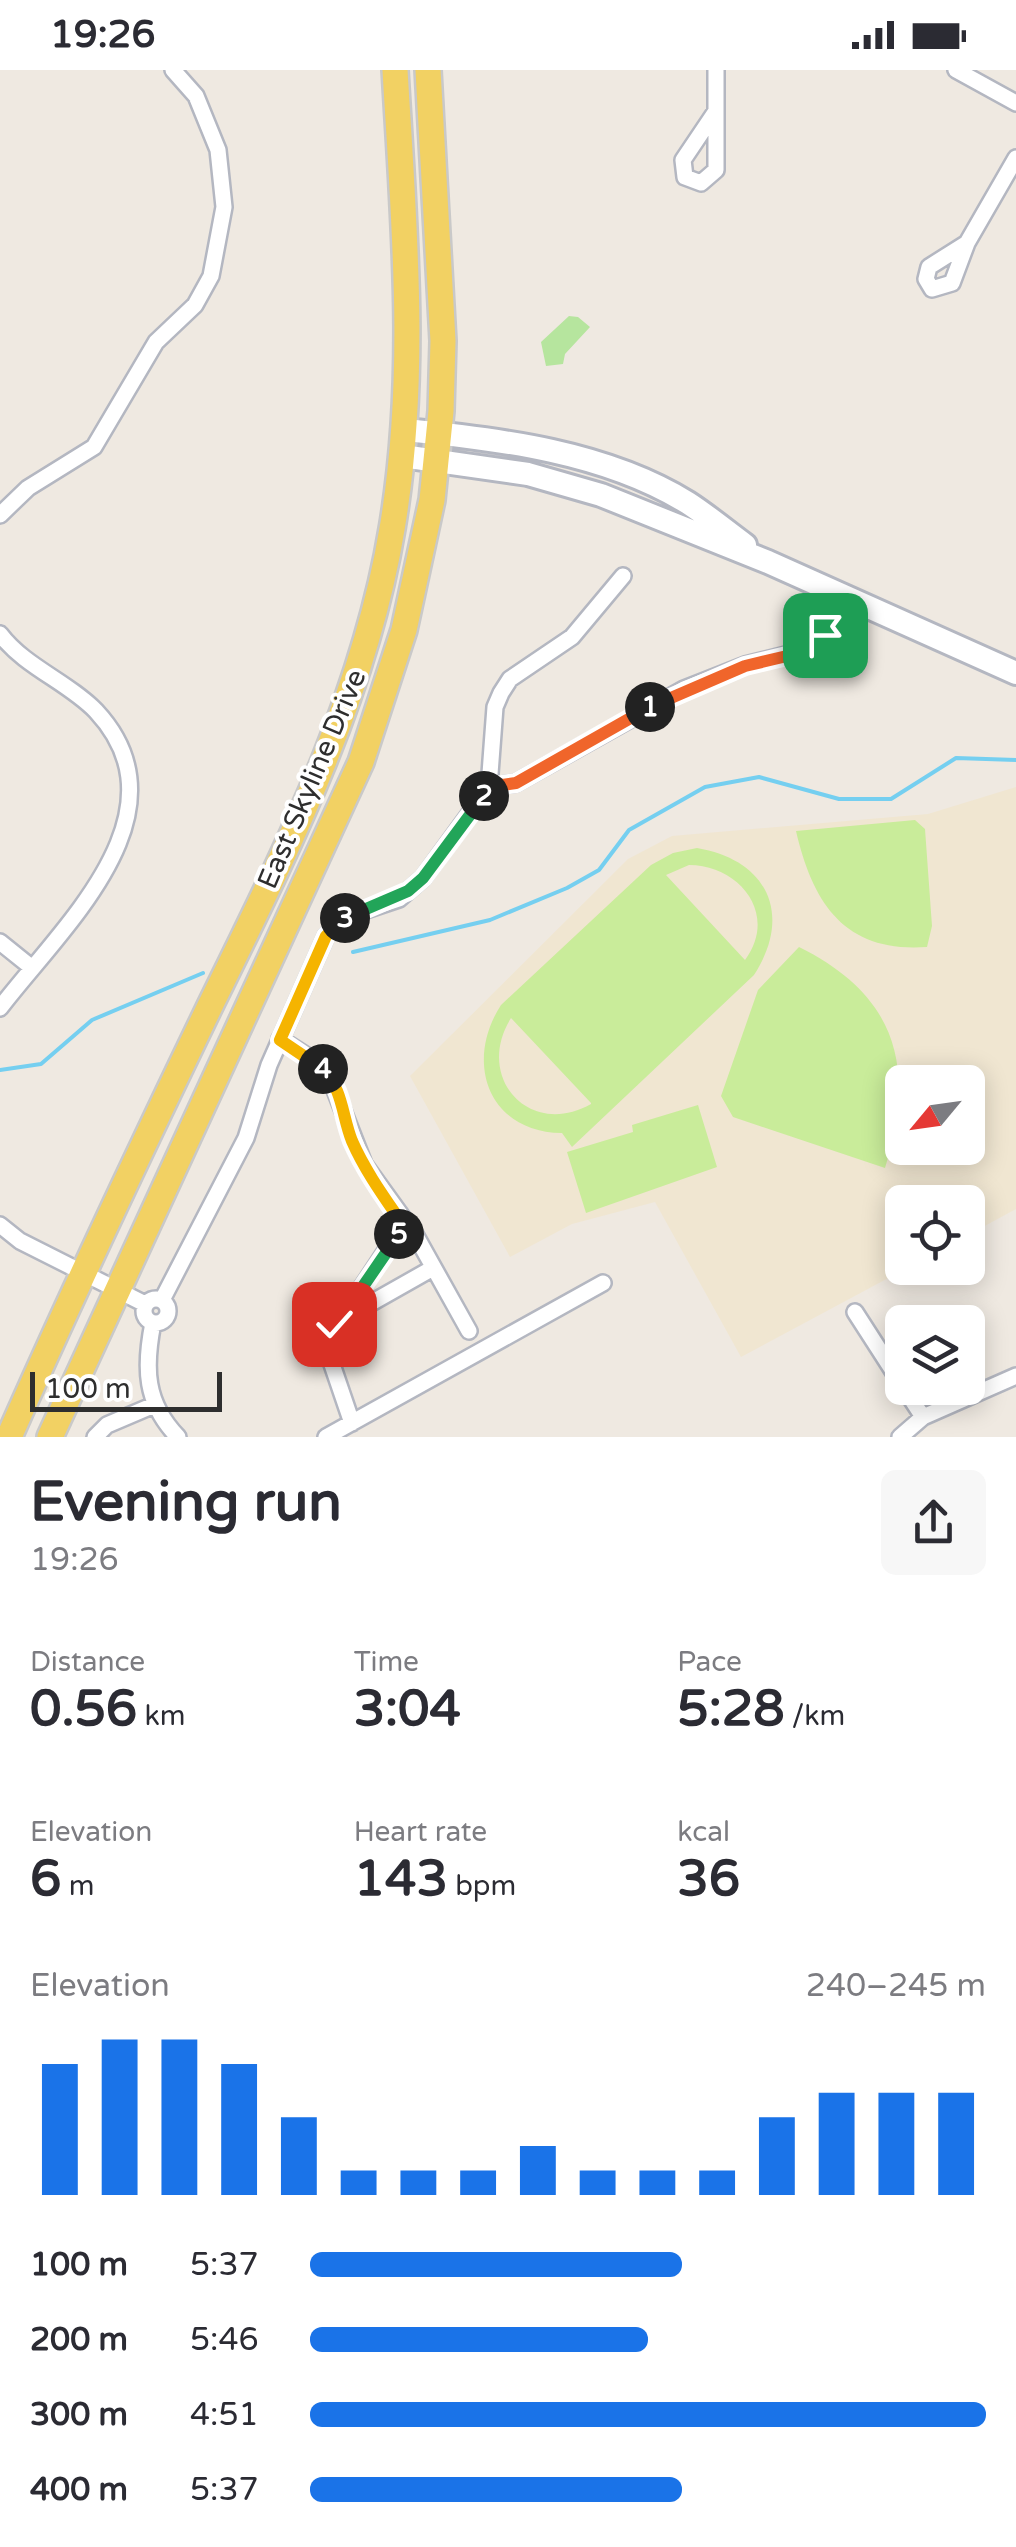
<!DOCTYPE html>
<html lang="en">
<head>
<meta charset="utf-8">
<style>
	:root { --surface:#fff; --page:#f7f7f7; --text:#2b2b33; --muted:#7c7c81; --accent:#1a73e8 }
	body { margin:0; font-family:"Varela Round",sans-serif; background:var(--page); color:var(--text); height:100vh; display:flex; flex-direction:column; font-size:38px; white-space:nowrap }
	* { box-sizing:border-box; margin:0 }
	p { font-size:32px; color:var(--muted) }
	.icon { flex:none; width:55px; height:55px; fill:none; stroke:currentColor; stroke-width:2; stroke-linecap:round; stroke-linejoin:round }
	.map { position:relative; height:1367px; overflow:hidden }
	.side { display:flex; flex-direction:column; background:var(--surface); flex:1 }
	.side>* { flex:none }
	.needle { width:65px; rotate:241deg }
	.buttons { position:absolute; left:885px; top:995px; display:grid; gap:20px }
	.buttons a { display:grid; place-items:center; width:100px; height:100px; border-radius:15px; background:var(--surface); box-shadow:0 5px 25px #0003; font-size:50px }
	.scale { position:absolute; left:30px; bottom:25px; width:192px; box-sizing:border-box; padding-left:10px; border:5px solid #2e2e2e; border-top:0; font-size:28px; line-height:35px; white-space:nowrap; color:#2e2e2e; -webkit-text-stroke:8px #fff; paint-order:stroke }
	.pin { position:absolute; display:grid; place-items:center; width:85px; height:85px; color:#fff; margin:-42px; border-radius:20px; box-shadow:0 5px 15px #0006 }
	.km { position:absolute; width:50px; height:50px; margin:-25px; border-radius:50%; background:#222; color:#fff; font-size:28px; line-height:50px; text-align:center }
	.round { display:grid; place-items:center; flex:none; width:105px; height:105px; border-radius:15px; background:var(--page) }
	.overview { display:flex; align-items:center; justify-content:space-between; height:170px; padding:0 30px }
	h1 { font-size:55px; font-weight:700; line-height:75px }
	.figures { display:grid; grid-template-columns:repeat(3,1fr); gap:15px; height:170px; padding:10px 30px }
	.figures div { display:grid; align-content:center }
	.figures b { font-size:50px; font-weight:700 }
	.figures small { font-size:28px; font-weight:400 }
	.figures p { font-size:28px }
	.chart { height:280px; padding:20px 30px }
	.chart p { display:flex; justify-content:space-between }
	.chart svg { width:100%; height:180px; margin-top:10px; stroke:var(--accent); stroke-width:6 }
	ul { padding:0 30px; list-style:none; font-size:32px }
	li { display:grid; grid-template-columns:160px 120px 1fr; align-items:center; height:75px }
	li i { height:25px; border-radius:12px; background:var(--accent) }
	.status { display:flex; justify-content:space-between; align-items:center; height:70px; padding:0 50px; background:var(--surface); direction:ltr }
	.status svg { height:28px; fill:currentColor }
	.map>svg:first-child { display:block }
	.education { fill:#f0e6d1; fill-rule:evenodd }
	.green { fill:#b6e59e }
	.pitch { fill:#c9ec9a; fill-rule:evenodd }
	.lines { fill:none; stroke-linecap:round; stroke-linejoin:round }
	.stream { stroke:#75cff0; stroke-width:4 }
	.street-casing { stroke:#b4b7c1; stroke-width:20 }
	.secondary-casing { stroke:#b4b7c1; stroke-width:28 }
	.primary-casing { stroke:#c9c9c9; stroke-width:30 }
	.street { stroke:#fff; stroke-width:15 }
	.secondary { stroke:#fff; stroke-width:22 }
	.primary { stroke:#f2d163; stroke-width:25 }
	.split-1-casing { stroke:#fff; stroke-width:20 }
	.split-2-casing { stroke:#fff; stroke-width:20 }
	.split-3-casing { stroke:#fff; stroke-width:20 }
	.split-4-casing { stroke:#fff; stroke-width:20 }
	.split-5-casing { stroke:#fff; stroke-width:20 }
	.split-6-casing { stroke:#fff; stroke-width:20 }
	.split-1 { stroke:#f0652b; stroke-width:12 }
	.split-2 { stroke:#f0652b; stroke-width:12 }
	.split-3 { stroke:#22a559; stroke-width:12 }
	.split-4 { stroke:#f5b400; stroke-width:12 }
	.split-5 { stroke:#f5b400; stroke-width:12 }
	.split-6 { stroke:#22a559; stroke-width:12 }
	.labels { text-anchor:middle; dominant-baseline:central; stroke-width:8; stroke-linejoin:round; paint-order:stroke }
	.street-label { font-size:28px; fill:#2e2e2e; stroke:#fff }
</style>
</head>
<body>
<div class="status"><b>19:26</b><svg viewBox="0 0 49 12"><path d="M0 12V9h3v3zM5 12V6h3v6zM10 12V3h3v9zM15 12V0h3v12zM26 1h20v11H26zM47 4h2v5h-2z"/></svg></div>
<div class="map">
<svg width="1016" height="1367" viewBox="0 0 1016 1367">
	<rect width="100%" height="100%" fill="#efe9e1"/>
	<!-- education -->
	<path class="education" d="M1016,717v422l-48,26v-33h-66v66h5l-166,89 -86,-155 -83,22 -62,33 -100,-181 218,-217 44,-23 256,-22zM902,1012h66v66h-66z"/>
	<!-- green -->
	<path class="green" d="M569,246l9,1 12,10 -25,27 -2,10 -17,2 -5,-24z"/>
	<!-- pitch -->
	<path class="pitch" d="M915,750l10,9 7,97 -5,21c-82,6 -114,-43 -131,-116z
		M697,778c71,12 96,67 57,127l-182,172 -10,-14c-74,-1 -98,-71 -61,-128l150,-140 22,-12zM689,795c50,0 90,49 56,95l-79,-85zM511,948l80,85v1c-62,35 -117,-27 -80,-86z
		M799,877c99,49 117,121 86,221l-152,-51 -12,-21 37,-106z
		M698,1035l19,62 -131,46 -19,-61 66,-20 -1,-7z"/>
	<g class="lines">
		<!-- stream -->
		<path class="stream" d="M353,882l137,-32 77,-32 32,-18 30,-40 76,-43 54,-10 80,22h52l65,-41 60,2
			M0,1000l41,-6 51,-44 111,-47"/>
		<!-- street casing -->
		<g class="street-casing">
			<path id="street" d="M956,0l60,33
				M716,41l-33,49 2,17 16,6 15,-13v-100
				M967,173l-38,24 -3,12 6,10 20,-6 15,-40 49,-85
				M0,445l28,-27 66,-41 62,-105 39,-37 16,-29 13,-69 -6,-57 -22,-54 -23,-26
				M0,564c25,33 68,48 96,77 95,102 -35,217 -96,297
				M796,588c45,6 50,-19 69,-54
				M489,717l6,-80 6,-14 9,-14 62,-42 51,-61
				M0,872l31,25
				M280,969l36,23 13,13 35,89 52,72 53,95
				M0,1155l20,16 125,63
				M144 1241a12 12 0 1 1 24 0a12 12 0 1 1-24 0Z
				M162,1230l84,-162 23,-73 57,-129 22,-20 51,-17 24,-21 66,-91 27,-4 168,-94 61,-24 98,-24
				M855,1242l47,73
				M353,1243l-2,-9 44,-67 12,-8
				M153,1253c-9,45 -8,80 25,114
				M904,1318l19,29
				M352,1353l-29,-85 11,-14 99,-56
				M95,1367l12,-12 47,-20
				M326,1367l277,-154
				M900,1367l23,-20 93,-41"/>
		</g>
		<!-- secondary casing -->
		<g class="secondary-casing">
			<path id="secondary" d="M405,360c94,9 201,22 283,73 20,13 38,28 57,42
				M402,386l126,18 73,21 167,67 248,111"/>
		</g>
		<!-- primary casing -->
		<g class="primary-casing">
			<path id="primary" d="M9,1367c64,-145 132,-288 201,-431 75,-153 154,-307 182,-477 26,-153 12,-305 3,-459
				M50,1367l311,-675 43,-132 28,-130 9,-89 2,-70 -15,-271"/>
		</g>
		<!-- street -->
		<use href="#street" class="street"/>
		<!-- secondary -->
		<use href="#secondary" class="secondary"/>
		<!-- primary -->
		<use href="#primary" class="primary"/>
	</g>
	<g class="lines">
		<!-- split-1 casing -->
		<g class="split-1-casing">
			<path id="split-1" d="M650,637l95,-41 42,-10 38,-21"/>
		</g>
		<!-- split-2 casing -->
		<g class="split-2-casing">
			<path id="split-2" d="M484,726l5,-9 27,-4 134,-76"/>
		</g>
		<!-- split-3 casing -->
		<g class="split-3-casing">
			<path id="split-3" d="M345,848l63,-27 15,-13 61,-82"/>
		</g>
		<!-- split-4 casing -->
		<g class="split-4-casing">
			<path id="split-4" d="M323,999l-43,-29 46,-104 19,-18"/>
		</g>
		<!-- split-5 casing -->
		<g class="split-5-casing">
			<path id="split-5" d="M323,999c20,21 19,47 29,72 14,32 35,60 54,88l-7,5"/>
		</g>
		<!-- split-6 casing -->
		<g class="split-6-casing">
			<path id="split-6" d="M334,1254l19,-11 -2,-9 48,-70"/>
		</g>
		<!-- split-1 -->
		<use href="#split-1" class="split-1"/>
		<!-- split-2 -->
		<use href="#split-2" class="split-2"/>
		<!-- split-3 -->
		<use href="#split-3" class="split-3"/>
		<!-- split-4 -->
		<use href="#split-4" class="split-4"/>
		<!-- split-5 -->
		<use href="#split-5" class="split-5"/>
		<!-- split-6 -->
		<use href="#split-6" class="split-6"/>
	</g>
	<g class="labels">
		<!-- street labels -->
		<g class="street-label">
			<text transform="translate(312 709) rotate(-67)">East Skyline Drive</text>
		</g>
	</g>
</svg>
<div class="buttons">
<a><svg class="needle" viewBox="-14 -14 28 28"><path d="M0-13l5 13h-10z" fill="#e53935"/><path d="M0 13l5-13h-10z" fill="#7c7c81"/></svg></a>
<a><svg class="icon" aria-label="locate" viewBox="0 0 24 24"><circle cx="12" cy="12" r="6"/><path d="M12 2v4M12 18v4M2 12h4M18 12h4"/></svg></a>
<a><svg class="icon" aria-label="layers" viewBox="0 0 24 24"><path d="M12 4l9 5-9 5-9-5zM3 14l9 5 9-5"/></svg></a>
</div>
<div class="scale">100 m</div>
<div class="pin" style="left:825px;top:565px;background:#1e9e55"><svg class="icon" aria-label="arrive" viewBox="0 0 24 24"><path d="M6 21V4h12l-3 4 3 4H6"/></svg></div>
<div class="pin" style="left:334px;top:1254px;background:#d93025"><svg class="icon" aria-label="check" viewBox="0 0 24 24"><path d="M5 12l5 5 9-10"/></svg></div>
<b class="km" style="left:650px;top:637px">1</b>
<b class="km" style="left:484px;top:726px">2</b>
<b class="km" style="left:345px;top:848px">3</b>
<b class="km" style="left:323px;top:999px">4</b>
<b class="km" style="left:399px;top:1164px">5</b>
</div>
<section class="side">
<div class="overview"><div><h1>Evening run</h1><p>19:26</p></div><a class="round"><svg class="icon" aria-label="share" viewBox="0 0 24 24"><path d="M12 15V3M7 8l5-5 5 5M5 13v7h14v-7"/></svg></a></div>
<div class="figures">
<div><p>Distance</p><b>0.56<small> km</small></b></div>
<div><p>Time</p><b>3:04</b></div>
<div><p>Pace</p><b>5:28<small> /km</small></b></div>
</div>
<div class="figures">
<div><p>Elevation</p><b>6<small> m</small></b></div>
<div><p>Heart rate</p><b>143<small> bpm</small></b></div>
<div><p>kcal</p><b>36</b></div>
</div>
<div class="chart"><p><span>Elevation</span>240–245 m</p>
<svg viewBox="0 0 160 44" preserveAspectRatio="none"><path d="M5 44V12M15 44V6M25 44V6M35 44V12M45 44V25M55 44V38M65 44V38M75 44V38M85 44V32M95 44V38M105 44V38M115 44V38M125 44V25M135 44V19M145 44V19M155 44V19"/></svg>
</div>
<ul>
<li><b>100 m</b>5:37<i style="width:55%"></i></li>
<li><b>200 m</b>5:46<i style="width:50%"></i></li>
<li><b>300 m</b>4:51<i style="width:100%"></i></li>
<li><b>400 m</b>5:37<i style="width:55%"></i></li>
</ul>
</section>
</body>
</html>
